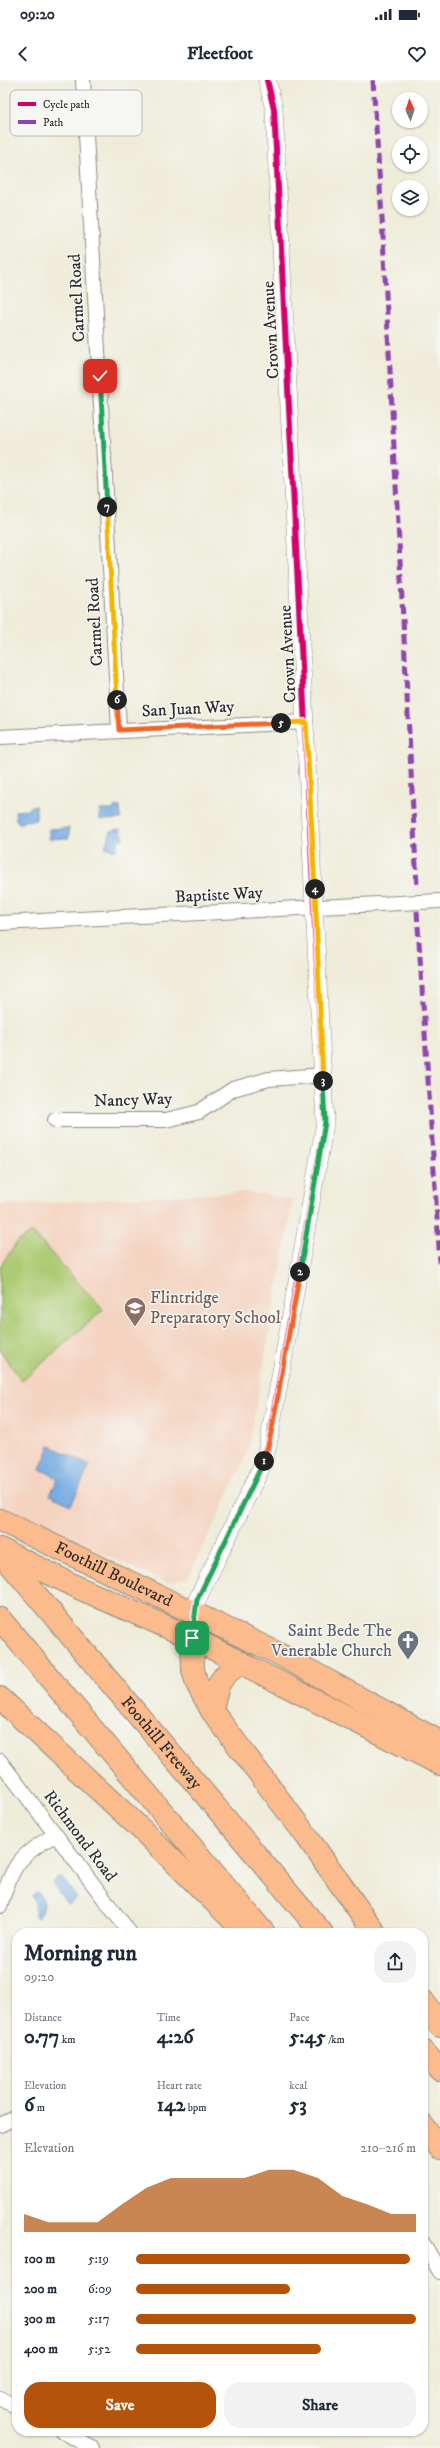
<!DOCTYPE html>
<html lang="en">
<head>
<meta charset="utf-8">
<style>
	:root { --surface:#fff; --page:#f2f2f3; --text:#1f2937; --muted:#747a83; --accent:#b45309 }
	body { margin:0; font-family:"IM FELL DW Pica",serif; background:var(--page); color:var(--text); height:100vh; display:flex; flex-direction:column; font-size:15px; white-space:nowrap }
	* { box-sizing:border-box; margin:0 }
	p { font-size:13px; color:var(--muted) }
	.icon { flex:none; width:22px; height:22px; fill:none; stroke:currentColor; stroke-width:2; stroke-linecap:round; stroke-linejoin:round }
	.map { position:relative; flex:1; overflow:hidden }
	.panel { position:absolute; left:12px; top:1848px; width:416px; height:508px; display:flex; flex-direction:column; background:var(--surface); border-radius:16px; box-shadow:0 1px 3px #0004 }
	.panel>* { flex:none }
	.needle { width:26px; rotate:357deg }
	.buttons { position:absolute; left:392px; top:12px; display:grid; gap:8px }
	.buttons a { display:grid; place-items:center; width:36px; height:36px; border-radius:50%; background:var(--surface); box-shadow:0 1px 3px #0004; font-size:20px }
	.pin { position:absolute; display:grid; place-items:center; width:34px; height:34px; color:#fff; margin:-17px; border-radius:8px; box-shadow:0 2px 6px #0006 }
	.km { position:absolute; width:20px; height:20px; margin:-10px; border-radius:50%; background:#222; color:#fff; font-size:11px; line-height:20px; text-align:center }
	.round { display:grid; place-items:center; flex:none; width:42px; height:42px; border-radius:16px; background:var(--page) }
	.overview { display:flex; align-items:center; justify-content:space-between; height:68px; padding:0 12px }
	h1 { font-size:22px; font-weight:700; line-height:30px }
	.metrics { display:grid; grid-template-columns:repeat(3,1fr); gap:6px; height:68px; padding:4px 12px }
	.metrics div { display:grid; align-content:center }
	.metrics b { font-size:20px; font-weight:700 }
	.metrics small { font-size:11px; font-weight:400 }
	.metrics p { font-size:11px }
	.chart { height:112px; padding:8px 12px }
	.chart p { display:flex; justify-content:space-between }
	.chart svg { width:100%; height:72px; margin-top:4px; fill:var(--accent); opacity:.7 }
	.cta { display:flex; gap:8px; margin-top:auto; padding:8px 12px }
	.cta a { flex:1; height:46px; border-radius:16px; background:var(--accent); color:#fff; font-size:16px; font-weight:700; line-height:46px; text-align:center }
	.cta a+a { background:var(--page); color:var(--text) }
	ul { padding:0 12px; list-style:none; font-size:13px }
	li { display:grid; grid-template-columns:64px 48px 1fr; align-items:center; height:30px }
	li i { height:10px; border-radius:5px; background:var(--accent) }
	.status { display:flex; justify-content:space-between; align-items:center; height:28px; padding:0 20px; background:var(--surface); direction:ltr }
	.status svg { height:11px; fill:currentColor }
	header { display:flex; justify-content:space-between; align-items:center; height:52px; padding:0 12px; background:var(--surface); font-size:18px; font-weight:700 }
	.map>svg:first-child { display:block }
	.built { fill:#f4d3c0 }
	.green { fill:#adcb73; stroke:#6c7b4f }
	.water { fill:#74abe3; stroke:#506b87 }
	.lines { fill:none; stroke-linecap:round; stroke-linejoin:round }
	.minor-casing { stroke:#8d8c82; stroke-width:16 }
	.tertiary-casing { stroke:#8d8c82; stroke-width:18 }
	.primary-casing { stroke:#8d8c82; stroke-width:24 }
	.motorway-casing { stroke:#8d8c82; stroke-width:24 }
	.minor { stroke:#fff; stroke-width:14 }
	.tertiary { stroke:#fff; stroke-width:17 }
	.primary { stroke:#fbbb8c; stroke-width:22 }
	.motorway { stroke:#fbbb8c; stroke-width:22 }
	.quiet { stroke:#8e44ad; stroke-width:5; stroke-dasharray:10 5; stroke-linecap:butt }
	.cycleway-casing { stroke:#f6f6f2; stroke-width:8 }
	.cycleway { stroke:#d6006c; stroke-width:6 }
	.split-1-casing { stroke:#fff; stroke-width:8 }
	.split-2-casing { stroke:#fff; stroke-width:8 }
	.split-3-casing { stroke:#fff; stroke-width:8 }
	.split-4-casing { stroke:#fff; stroke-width:8 }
	.split-5-casing { stroke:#fff; stroke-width:8 }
	.split-6-casing { stroke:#fff; stroke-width:8 }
	.split-7-casing { stroke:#fff; stroke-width:8 }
	.split-8-casing { stroke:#fff; stroke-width:8 }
	.split-1 { stroke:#22a559; stroke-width:5 }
	.split-2 { stroke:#f0652b; stroke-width:5 }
	.split-3 { stroke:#22a559; stroke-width:5 }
	.split-4 { stroke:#f5b400; stroke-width:5 }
	.split-5 { stroke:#f5b400; stroke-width:5 }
	.split-6 { stroke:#f0652b; stroke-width:5 }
	.split-7 { stroke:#f5b400; stroke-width:5 }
	.split-8 { stroke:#22a559; stroke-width:5 }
	.labels { text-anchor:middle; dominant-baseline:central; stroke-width:3; stroke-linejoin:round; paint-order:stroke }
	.street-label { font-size:17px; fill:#2b2b2b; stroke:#f6f6f2 }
	.education-label { font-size:17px; fill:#785e54; stroke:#f6f6f2; text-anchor:start }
	.worship-label { font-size:17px; fill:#5b616d; stroke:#f6f6f2; text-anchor:end }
	.key { fill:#f6f6f2; stroke:#b9b9b6; stroke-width:1 }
	.key-label { font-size:11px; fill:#2b2b2b }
</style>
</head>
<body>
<div class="status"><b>09:20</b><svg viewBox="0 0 49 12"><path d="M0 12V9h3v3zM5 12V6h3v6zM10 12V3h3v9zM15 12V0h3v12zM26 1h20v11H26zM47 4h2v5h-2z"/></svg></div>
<header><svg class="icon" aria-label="back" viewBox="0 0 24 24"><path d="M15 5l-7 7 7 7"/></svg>Fleetfoot<svg class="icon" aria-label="heart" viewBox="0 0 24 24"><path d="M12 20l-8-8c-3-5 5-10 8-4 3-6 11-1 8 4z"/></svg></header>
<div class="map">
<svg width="440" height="2368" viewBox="0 0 440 2368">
	<rect width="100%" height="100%" fill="#f6f6f2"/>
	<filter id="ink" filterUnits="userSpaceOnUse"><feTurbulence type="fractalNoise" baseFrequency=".025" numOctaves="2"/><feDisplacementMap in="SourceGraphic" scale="8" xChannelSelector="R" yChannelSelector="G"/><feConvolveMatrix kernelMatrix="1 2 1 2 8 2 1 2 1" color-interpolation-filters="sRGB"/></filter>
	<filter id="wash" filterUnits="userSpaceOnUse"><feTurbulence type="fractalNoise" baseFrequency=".012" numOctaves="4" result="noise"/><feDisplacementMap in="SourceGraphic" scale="16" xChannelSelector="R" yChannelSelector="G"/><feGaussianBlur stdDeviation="0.9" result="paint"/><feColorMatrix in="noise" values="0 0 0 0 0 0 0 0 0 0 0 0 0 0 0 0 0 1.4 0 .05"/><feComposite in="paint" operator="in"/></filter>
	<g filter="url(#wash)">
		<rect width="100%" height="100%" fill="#efecd9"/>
		<!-- built -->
		<path class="built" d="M248,1112l45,8 -45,252 -59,125 -21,6 -168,-75v-303z"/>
		<!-- green -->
		<path class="green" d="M32,1152l71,78 -81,71 -22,-31v-83l17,-25z"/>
		<!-- water -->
		<path class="water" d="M31,726h5v14l-12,1 -4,3 -4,-4 -1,-9 13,-1z
			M115,727h5l1,12 -21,1v-10h12z
			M69,748v10l-20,1v-10z
			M120,749l4,9 -5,2 -3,10 -11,-3 6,-16z
			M50,1366l40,19 -19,40 -21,-10 8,-17 -18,-9z
			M62,1797l15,21 -9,7 -16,-22 4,-5z
			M37,1812c10,8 8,18 1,26l-3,-2v-13l-3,-7z"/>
	</g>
	<g filter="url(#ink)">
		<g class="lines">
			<!-- minor casing -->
			<g class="minor-casing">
				<path id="minor" d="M83,0l36,650
					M0,657l306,-15
					M0,843l440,-22
					M55,1040h111l33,-8 34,-23 36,-10 54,-4
					M0,1681l130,172
					M0,1826c13,-40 17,-50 55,-71
					M0,2045l17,-8
					M423,2163l17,29
					M0,2318l17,9
					M62,2351l30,17"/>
			</g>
			<!-- tertiary casing -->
			<g class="tertiary-casing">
				<path id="tertiary" d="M193,1544l4,-24 65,-134 6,-21 57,-322 -51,-1014 -7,-29"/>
			</g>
			<!-- primary casing -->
			<g class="primary-casing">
				<g id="primary">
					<path id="s1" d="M0,1440l277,133 163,89"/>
					<path d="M0,1469l81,40 111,49 248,126"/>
				</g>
			</g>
			<!-- motorway casing -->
			<g class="motorway-casing">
				<g id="motorway">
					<path id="s2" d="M0,1472l322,381"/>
					<path d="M0,1539l264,314"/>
					<path d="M192,1558l1,32 4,14 15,27 93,123 70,99"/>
					<path d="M0,1618l142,132 104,103"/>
					<path d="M212,1631c5,-26 6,-35 30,-48"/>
					<path d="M423,1921l17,25"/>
					<path d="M423,1971l17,19"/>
					<path d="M423,2046l17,22"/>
				</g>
			</g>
			<!-- minor -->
			<use href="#minor" class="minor"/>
			<!-- tertiary -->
			<use href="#tertiary" class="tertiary"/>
			<!-- primary -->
			<use href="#primary" class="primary"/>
			<!-- motorway -->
			<use href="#motorway" class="motorway"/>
			<!-- quiet -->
			<path class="quiet" d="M373,0l9,138 35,668
				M417,831l23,352"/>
			<!-- cycleway casing -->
			<g class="cycleway-casing">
				<path id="cycleway" d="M192,1558l5,-38 65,-134 6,-21 57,-322 -51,-1014 -7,-29"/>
			</g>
			<!-- cycleway -->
			<use href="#cycleway" class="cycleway"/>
		</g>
	</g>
	<g class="lines" filter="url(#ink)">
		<!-- split-1 casing -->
		<g class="split-1-casing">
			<path id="split-1" d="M192,1558l5,-38 67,-139"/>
		</g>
		<!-- split-2 casing -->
		<g class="split-2-casing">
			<path id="split-2" d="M264,1381l8,-32 28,-157"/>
		</g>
		<!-- split-3 casing -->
		<g class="split-3-casing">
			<path id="split-3" d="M300,1192l25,-150 -2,-41"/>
		</g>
		<!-- split-4 casing -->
		<g class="split-4-casing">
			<path id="split-4" d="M315,809l8,192"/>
		</g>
		<!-- split-5 casing -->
		<g class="split-5-casing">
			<path id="split-5" d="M281,643l25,-1 9,167"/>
		</g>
		<!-- split-6 casing -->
		<g class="split-6-casing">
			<path id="split-6" d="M117,620l2,30 162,-7"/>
		</g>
		<!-- split-7 casing -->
		<g class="split-7-casing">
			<path id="split-7" d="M107,427l10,193"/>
		</g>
		<!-- split-8 casing -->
		<g class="split-8-casing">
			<path id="split-8" d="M100,296l7,131"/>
		</g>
		<!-- split-1 -->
		<use href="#split-1" class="split-1"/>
		<!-- split-2 -->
		<use href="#split-2" class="split-2"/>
		<!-- split-3 -->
		<use href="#split-3" class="split-3"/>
		<!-- split-4 -->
		<use href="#split-4" class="split-4"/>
		<!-- split-5 -->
		<use href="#split-5" class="split-5"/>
		<!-- split-6 -->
		<use href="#split-6" class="split-6"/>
		<!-- split-7 -->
		<use href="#split-7" class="split-7"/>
		<!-- split-8 -->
		<use href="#split-8" class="split-8"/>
	</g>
	<!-- icons -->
	<defs>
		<g id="school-pin" transform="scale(1.15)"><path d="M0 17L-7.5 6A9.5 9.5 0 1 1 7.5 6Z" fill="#8d6e63" stroke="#f6f6f2"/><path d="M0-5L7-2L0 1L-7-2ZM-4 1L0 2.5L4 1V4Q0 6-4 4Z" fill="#fff"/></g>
		<g id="church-pin" transform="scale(1.15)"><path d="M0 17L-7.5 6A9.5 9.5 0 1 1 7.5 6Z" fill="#6b7280" stroke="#f6f6f2"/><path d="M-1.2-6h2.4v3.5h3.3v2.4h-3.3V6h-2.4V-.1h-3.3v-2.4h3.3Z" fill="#fff"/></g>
	</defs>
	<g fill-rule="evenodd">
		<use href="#school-pin" x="135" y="1228"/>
		<use href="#church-pin" x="408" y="1561"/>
	</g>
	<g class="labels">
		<!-- street labels -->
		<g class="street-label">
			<text transform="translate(77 218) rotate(-93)">Carmel Road</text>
			<text transform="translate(271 250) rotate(-93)">Crown Avenue</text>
			<text transform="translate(95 542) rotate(-93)">Carmel Road</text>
			<text transform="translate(288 574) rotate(-93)">Crown Avenue</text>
			<text transform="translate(188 629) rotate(-3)">San Juan Way</text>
			<text transform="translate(219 815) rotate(-3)">Baptiste Way</text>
			<text transform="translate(133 1020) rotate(-2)">Nancy Way</text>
			<text stroke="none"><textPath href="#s1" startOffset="126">Foothill Boulevard</textPath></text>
			<text stroke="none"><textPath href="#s2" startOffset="250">Foothill Freeway</textPath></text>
			<text transform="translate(80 1756) rotate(53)">Richmond Road</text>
		</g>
		<!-- education labels -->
		<g class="education-label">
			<text x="150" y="1218">Flintridge<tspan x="150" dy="20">Preparatory School</tspan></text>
		</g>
		<!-- worship labels -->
		<g class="worship-label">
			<text x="392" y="1551">Saint Bede The<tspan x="392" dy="20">Venerable Church</tspan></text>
		</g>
	</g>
	<!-- legend -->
	<rect x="10" y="10" width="132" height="46" rx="6" class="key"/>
	<rect x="18" y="22" width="18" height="4" fill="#d6006c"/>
	<rect x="18" y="40" width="18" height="4" fill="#8e44ad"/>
	<g class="key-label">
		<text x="43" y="28">Cycle path</text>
		<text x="43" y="46">Path</text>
	</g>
</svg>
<div class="buttons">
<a><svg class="needle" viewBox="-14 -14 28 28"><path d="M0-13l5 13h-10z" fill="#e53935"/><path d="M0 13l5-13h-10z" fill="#747a83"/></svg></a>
<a><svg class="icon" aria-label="locate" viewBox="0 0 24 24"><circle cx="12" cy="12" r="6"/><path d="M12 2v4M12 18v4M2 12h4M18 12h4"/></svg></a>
<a><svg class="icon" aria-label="layers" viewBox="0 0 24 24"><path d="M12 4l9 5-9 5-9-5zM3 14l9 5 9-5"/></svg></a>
</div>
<div class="pin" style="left:192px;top:1558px;background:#1e9e55"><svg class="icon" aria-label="arrive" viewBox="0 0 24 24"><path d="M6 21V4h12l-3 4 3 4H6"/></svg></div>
<div class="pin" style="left:100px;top:296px;background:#d93025"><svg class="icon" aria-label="check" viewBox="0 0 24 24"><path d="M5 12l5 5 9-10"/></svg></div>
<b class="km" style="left:264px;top:1381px">1</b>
<b class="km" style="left:300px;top:1192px">2</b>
<b class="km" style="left:323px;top:1001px">3</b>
<b class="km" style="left:315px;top:809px">4</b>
<b class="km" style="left:281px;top:643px">5</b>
<b class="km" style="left:117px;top:620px">6</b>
<b class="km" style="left:107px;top:427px">7</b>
<section class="panel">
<div class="overview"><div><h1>Morning run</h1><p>09:20</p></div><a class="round"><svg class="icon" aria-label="share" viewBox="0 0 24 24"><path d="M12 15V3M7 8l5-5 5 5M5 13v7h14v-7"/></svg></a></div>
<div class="metrics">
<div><p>Distance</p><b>0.77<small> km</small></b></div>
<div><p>Time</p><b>4:26</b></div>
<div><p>Pace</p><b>5:45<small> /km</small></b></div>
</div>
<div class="metrics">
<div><p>Elevation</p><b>6<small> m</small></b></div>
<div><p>Heart rate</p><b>142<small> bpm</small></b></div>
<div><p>kcal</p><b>53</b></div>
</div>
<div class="chart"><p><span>Elevation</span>210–216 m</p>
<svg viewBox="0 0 160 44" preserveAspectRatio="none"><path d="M0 44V33L10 38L20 38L30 38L40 27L50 17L60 11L70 11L80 11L90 11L100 6L110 6L120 11L130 22L140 27L150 33L160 33V44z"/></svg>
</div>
<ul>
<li><b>100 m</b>5:19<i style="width:98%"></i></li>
<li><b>200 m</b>6:09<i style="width:55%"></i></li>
<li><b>300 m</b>5:17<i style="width:100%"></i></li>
<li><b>400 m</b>5:52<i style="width:66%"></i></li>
</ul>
<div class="cta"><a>Save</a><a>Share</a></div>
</section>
</div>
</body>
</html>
